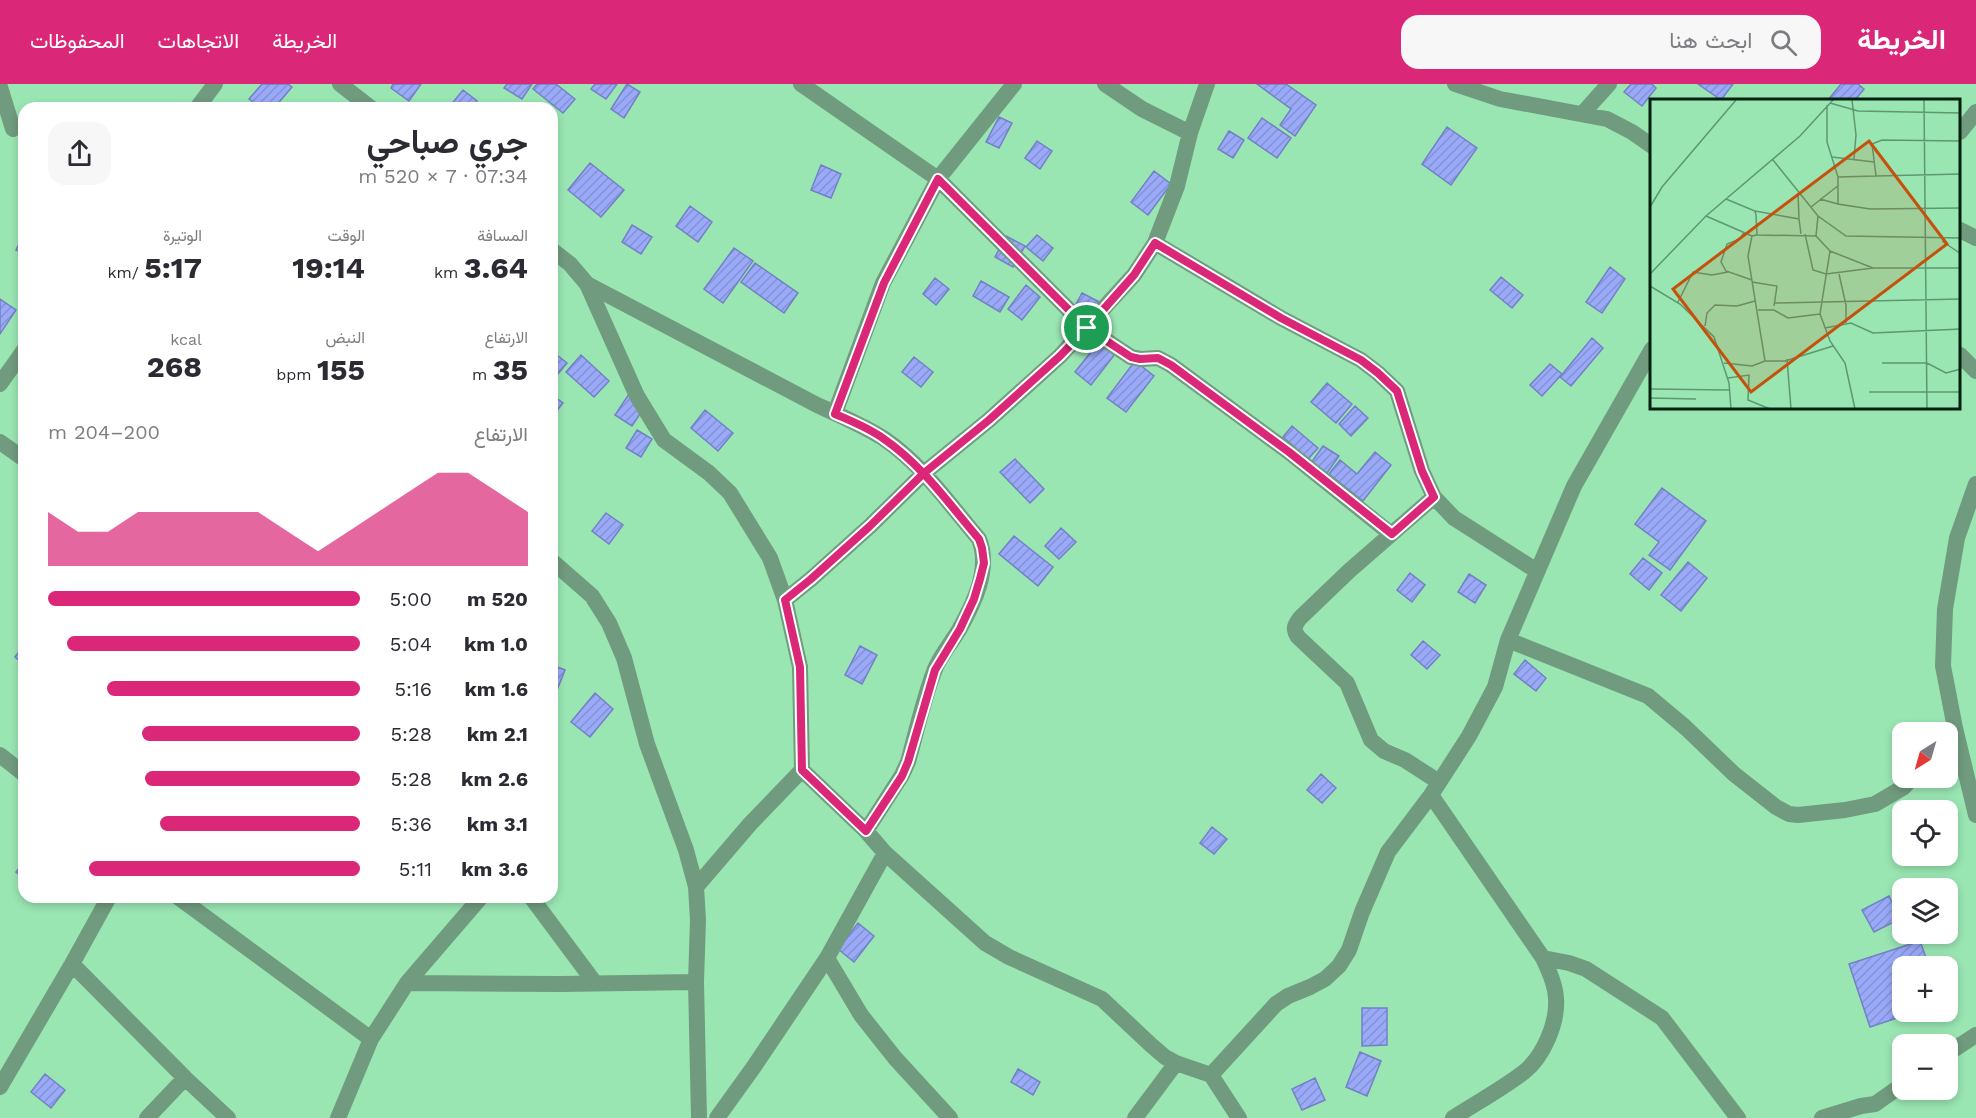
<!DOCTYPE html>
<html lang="ar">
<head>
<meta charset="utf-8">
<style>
	:root { --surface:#fff; --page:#f7f7f7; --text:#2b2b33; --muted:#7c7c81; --accent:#db2777 }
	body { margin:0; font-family:"Work Sans",Vazirmatn,sans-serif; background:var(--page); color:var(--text); direction:rtl; height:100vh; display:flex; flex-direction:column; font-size:22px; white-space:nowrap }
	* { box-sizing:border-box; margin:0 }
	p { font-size:20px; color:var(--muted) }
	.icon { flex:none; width:33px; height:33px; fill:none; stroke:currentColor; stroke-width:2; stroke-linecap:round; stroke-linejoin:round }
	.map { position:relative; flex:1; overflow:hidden; direction:ltr }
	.side { position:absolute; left:18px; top:18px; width:540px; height:801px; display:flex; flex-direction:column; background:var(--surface); border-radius:18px; box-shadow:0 3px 9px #0003; direction:rtl }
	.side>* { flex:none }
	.needle { width:39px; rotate:217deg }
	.buttons { position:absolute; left:1892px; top:638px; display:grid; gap:12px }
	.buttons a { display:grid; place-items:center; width:66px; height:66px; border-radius:12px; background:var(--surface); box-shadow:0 3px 9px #0003; font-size:30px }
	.pin { position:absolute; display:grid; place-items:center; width:51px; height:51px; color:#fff; margin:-26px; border:3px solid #fff; border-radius:50%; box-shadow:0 2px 6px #0007 }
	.round { display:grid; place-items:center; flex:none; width:63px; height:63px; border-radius:18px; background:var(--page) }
	.overview { display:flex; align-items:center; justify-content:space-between; height:102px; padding:0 30px }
	h1 { font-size:33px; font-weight:700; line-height:45px }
	.metrics { display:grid; grid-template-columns:repeat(3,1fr); gap:9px; height:102px; padding:6px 30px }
	.metrics div { display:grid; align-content:center }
	.metrics b { font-size:30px; font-weight:700 }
	.metrics small { font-size:16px; font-weight:400 }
	.metrics p { font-size:16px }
	.chart { height:168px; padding:12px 30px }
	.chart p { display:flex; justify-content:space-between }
	.chart svg { width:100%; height:108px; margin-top:6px; fill:var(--accent); opacity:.7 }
	ul { padding:0 30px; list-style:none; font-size:20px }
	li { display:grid; grid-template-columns:96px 72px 1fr; align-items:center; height:45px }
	li i { height:15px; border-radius:8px; background:var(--accent) }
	header { display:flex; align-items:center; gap:36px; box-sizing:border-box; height:84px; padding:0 30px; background:var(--accent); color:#fff }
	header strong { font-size:28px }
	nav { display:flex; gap:33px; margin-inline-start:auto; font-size:21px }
	.search { width:420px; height:54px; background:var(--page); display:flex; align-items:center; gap:15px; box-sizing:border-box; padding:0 21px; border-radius:18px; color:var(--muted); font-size:22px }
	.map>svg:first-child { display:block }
	.building { fill:url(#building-hatch); stroke:#7280c4; stroke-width:1.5 }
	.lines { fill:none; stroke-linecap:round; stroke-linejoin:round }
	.minor { stroke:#709b7e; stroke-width:16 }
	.route-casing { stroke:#fff; stroke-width:12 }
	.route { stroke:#db2777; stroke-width:8 }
	.inset-road { fill:none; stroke:#5d9771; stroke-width:1.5 }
	.view { fill:#c5510c; fill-opacity:0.15; stroke:#c5510c; stroke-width:3 }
	.inset-edge { fill:none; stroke:#01210f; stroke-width:3 }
</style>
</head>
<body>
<header>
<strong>الخريطة</strong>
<div class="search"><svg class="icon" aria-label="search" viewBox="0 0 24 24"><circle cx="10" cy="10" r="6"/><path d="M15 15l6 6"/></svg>ابحث هنا</div>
<nav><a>الخريطة</a><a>الاتجاهات</a><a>المحفوظات</a></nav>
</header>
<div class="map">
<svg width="1976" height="1034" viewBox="0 0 1976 1034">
	<defs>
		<pattern id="building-hatch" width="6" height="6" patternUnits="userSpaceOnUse" patternTransform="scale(1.5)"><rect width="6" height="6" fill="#9aaaf9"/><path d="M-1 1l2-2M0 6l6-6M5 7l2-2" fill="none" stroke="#8392d4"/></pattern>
	</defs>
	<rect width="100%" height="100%" fill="#9ae6b3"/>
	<!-- building -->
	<path class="building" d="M262,0h26l4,3 -18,21h-14l-11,-9z
		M393,0h28l-12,17 -18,-13z
		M507,0h25l-10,15 -18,-11z
		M537,0h19l19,15 -12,14 -30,-24z
		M595,0h22l-11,15 -15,-10z
		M627,0l13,8 -16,26 -13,-9z
		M1257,0h29l30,21 -21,31 -15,-11 11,-16z
		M1631,0h21l4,4 -14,18 -18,-14z
		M1698,0h35l-12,16z
		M1841,0h17l6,5 -9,11h-27z
		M463,6l14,11 -5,7h-20l-2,-2z
		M999,33l13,6 -13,25 -13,-6z
		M1262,34l29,20 -14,20 -29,-20z
		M1447,43l30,21 -26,37 -29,-21z
		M1229,47l15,9 -11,18 -15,-9z
		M1037,57l15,10 -12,18 -15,-11z
		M590,79l34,27 -23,27 -33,-27z
		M821,81l20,9 -10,24 -20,-8z
		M1154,87l17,13 -23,31 -17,-13z
		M690,122l22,16 -14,20 -22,-16z
		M632,141l20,12 -11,17 -19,-12z
		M24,150v20l-8,-4z
		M1037,151l16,13 -10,13 -17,-14z
		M1006,152l19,10 -12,21 -18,-10z
		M734,164l19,13 -30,42 -19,-14z
		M755,179l43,30 -14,20 -43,-31z
		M1610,183l15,12 -23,34 -16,-11z
		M1501,193l22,18 -11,13 -22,-18z
		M935,194l14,11 -13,16 -13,-11z
		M981,197l28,16 -9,15 -27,-16z
		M1026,201l14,12 -18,23 -14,-11z
		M1082,209l29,15 -8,15 -29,-15z
		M0,215l16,11 -16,24z
		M1103,253l16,12 -28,36 -16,-13z
		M1592,254l11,10 -32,38 -11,-9z
		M552,267l15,12 -15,18z
		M581,271l28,26 -15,16 -28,-25z
		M914,273l19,15 -12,15 -19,-15z
		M1135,277l19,15 -28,36 -19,-14z
		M1550,280l12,10 -20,22 -12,-11z
		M1327,299l25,21 -16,19 -25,-21z
		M629,310l17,11 -14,21 -17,-11z
		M552,311l11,8 -11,14z
		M1355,322l13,12 -17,18 -12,-12z
		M705,326l28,23 -15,18 -27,-23z
		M1292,342l26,22 -10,11 -25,-22z
		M637,346l15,9 -11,18 -15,-9z
		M1323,362l16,10 -12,17 -16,-10z
		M1375,368l16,13 -28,36 -34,-27 11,-14 17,14z
		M1015,375l29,30 -14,14 -30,-31z
		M1662,404l44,33 -36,49 -21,-15 10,-13 -24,-18z
		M606,429l17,12 -14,19 -17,-13z
		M1061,444l15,14 -17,17 -14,-13z
		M1014,452l39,31 -15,19 -39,-32z
		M1643,474l19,15 -13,17 -19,-16z
		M1688,478l19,16 -26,33 -20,-16z
		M1410,489l15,12 -13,17 -15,-12z
		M1469,490l17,11 -11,18 -17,-11z
		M1423,557l17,14 -13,14 -16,-14z
		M24,561v20l-9,-8z
		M860,562l17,9 -15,29 -17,-9z
		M1525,576l21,18 -10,13 -22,-17z
		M552,581l13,5 -10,25 -3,-2z
		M595,609l18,16 -23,28 -19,-15z
		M1321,690l15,14 -14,15 -15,-13z
		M1212,743l15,12 -13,15 -14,-11z
		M24,777v17l-8,-6z
		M1889,812l11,23 -26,13 -12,-22z
		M858,839l16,13 -20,26 -16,-13z
		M1920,857l9,25h-27v45h16l-48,16 -21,-63z
		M1362,924h25v37l-25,1z
		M1360,968l21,9 -14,35 -21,-9z
		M1018,985l22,13 -7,13 -22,-13z
		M45,990l20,16 -14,18 -20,-16z
		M1315,994l10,22 -23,10 -10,-21z"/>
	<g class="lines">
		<!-- minor -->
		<path class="minor" d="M340,0l31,24
			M801,0l137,95 149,149 44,29 10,2 17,-1 13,7 118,87 102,82
			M1105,0l37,25 48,24
			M1455,0l45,15 107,20 25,13 20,14
			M0,3l13,42
			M197,24l18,-24
			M1583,29l26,-29
			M1960,48l16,-20
			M1960,146l16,8
			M1155,159l126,75 80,42 17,13 19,18 25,80 12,26 20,21 83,53
			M552,166l18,14 17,20 50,112 27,44 45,33 21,20 40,65 15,42
			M587,200l230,121c22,10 45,20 66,33 39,26 66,66 96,101 12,30 -5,64 -20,91 -8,13 -18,25 -24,39 -11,28 -19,64 -27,93l-6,13 -36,56
			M1960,271l16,16
			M0,300l24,-34
			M835,329l48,-130 55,-104 76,-95
			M0,358l24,17
			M1976,400l-19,54 -12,71 -2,57 12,62 21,87
			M1434,413l-85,74 -49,47c-6,8 -7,11 -2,19l49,46 24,57 13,11 21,9 34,22
			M552,477l40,35 17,27 15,35 23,86 39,106 10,37 2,33 -2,62 3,136
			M1508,556l140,56 37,31 49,47 42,33 13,7 9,1 47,-5 30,-6 29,-17 9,-10
			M0,671l24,19
			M1431,711l112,163c6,13 12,26 13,40 2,25 -13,59 -32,74 -22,17 -48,31 -71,46
			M885,769l-58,105 34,57 34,43 55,60
			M696,803l54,-63 52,-54
			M178,813l193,142
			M531,813l64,86
			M1543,874l26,5 17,6 76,49 76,100
			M72,880l113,114 43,40
			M407,899l154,1 135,-2
			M1947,970l29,-19
			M1176,979l-11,-6 -14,-12 -49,-46 -93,-42 -24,-14 -100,-90 -19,-22 -64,-61 -2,-103 -15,-67 26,-21 59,-53 54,-53 65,-53 71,-64 74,-81 21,-32 22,-57 13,-53 17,-49
			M1211,991l28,43
			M0,1003l72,-123 37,-67
			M147,1034l38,-40
			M338,1034l33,-79 36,-56 74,-86
			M717,1034l36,-50 74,-110
			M1135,1034l41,-55 35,12 65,-71 12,-8 22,-9 15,-8 14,-13 10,-16 13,-38 26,-60 43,-57 38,-59 26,-49 13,-47 66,-154 78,-137
			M1822,1034l39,-12 14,-2 27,-19"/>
	</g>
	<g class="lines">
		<!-- route casing -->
		<g class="route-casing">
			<path id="route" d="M1087,244l-27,28 -71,64 -65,53 -54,53 -59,53 -26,21 15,67 2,103 64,61 36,-55 6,-14 27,-92 25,-41 14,-30 6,-20 4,-16 -2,-15 -3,-9c-30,-35 -57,-74 -95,-100 -15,-11 -33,-18 -49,-25l49,-131 54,-104 149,149 47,-53 21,-32 126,75 80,42 17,13 19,18 25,80 12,26 -42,37 -103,-82 -118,-87 -13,-7 -18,1 -9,-2 -44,-29"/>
		</g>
		<!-- route -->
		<use href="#route" class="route"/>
	</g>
	<!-- overview -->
	<g transform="translate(1650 15)">
		<rect width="310" height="310" fill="#9ae6b3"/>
		<path class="inset-road" d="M202,1l4,35 -2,24M274,1l3,309M180,4l28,8 103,2M177,6v37l11,35v27l32,5 91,-1M311,42l-79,-1 -10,4 4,32 85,-2M182,58l42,5M123,61l45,56 28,20 115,2M188,78l38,-1M148,94l1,26M76,100l29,12 1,4 1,20 -5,1 -4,20 17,105h20l48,-15M170,100l18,5M0,108l12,-20 74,-87M161,108l28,-22M105,112l44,8 2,15M56,117l46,20M94,133l-4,7 -13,5 -6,18 5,9 26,9M155,135l8,36 13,4 47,-6h88M107,136l59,1 14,15 -10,63 10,27 15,22 10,46M166,137l2,-20M292,142l19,13M180,152l43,17M0,175l56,-58 94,-80 33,-36M189,175l7,31v18M102,183l25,4 -3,20M0,187l30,18 34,33 15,46 2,26M28,203l15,-30 19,3 16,-3M125,204l186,-4M108,211h16l14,8 32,-4M55,227l2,-13 8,-8 22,1 18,-5M175,229l26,-5 22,10 88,-4M137,260l4,50M74,264l28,3 13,-5M232,264h45l19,10 15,-4M78,279l21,-3 -1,25 22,9M0,290l80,1M219,293h92M0,299l46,1"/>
		<path class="view" d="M219,42l78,103 -196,148 -78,-103z"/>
		<rect width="310" height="310" class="inset-edge"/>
	</g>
</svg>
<div class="buttons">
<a><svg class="needle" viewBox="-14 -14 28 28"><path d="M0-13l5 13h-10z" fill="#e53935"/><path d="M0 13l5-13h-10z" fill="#7c7c81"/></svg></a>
<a><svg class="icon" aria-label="locate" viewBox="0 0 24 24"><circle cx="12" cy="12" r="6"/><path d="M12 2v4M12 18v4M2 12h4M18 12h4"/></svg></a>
<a><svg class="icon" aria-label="layers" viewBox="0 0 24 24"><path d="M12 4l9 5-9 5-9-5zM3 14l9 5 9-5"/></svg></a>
<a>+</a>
<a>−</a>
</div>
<div class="pin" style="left:1087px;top:244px;background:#1e9e55"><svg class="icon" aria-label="arrive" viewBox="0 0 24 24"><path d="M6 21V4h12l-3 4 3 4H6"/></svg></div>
<section class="side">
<div class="overview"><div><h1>جري صباحي</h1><p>07:34 · 7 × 520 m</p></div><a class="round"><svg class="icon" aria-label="share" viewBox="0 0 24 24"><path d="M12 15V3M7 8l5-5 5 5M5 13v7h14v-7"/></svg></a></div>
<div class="metrics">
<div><p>المسافة</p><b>3.64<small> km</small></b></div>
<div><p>الوقت</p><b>19:14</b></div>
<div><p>الوتيرة</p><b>5:17<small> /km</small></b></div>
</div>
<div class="metrics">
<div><p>الارتفاع</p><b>35<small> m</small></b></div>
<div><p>النبض</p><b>155<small> bpm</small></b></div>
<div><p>kcal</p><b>268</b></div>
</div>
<div class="chart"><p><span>الارتفاع</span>200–204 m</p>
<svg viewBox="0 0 160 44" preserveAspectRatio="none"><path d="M0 44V22L10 30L20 30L30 22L40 22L50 22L60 22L70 22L80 30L90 38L100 30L110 22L120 14L130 6L140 6L150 14L160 22V44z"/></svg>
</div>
<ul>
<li><b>520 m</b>5:00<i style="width:100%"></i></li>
<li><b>1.0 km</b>5:04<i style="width:94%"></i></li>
<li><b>1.6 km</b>5:16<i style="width:81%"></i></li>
<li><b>2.1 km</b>5:28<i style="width:70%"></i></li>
<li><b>2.6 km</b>5:28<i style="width:69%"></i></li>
<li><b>3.1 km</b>5:36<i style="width:64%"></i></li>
<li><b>3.6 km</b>5:11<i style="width:87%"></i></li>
</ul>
</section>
</div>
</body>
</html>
